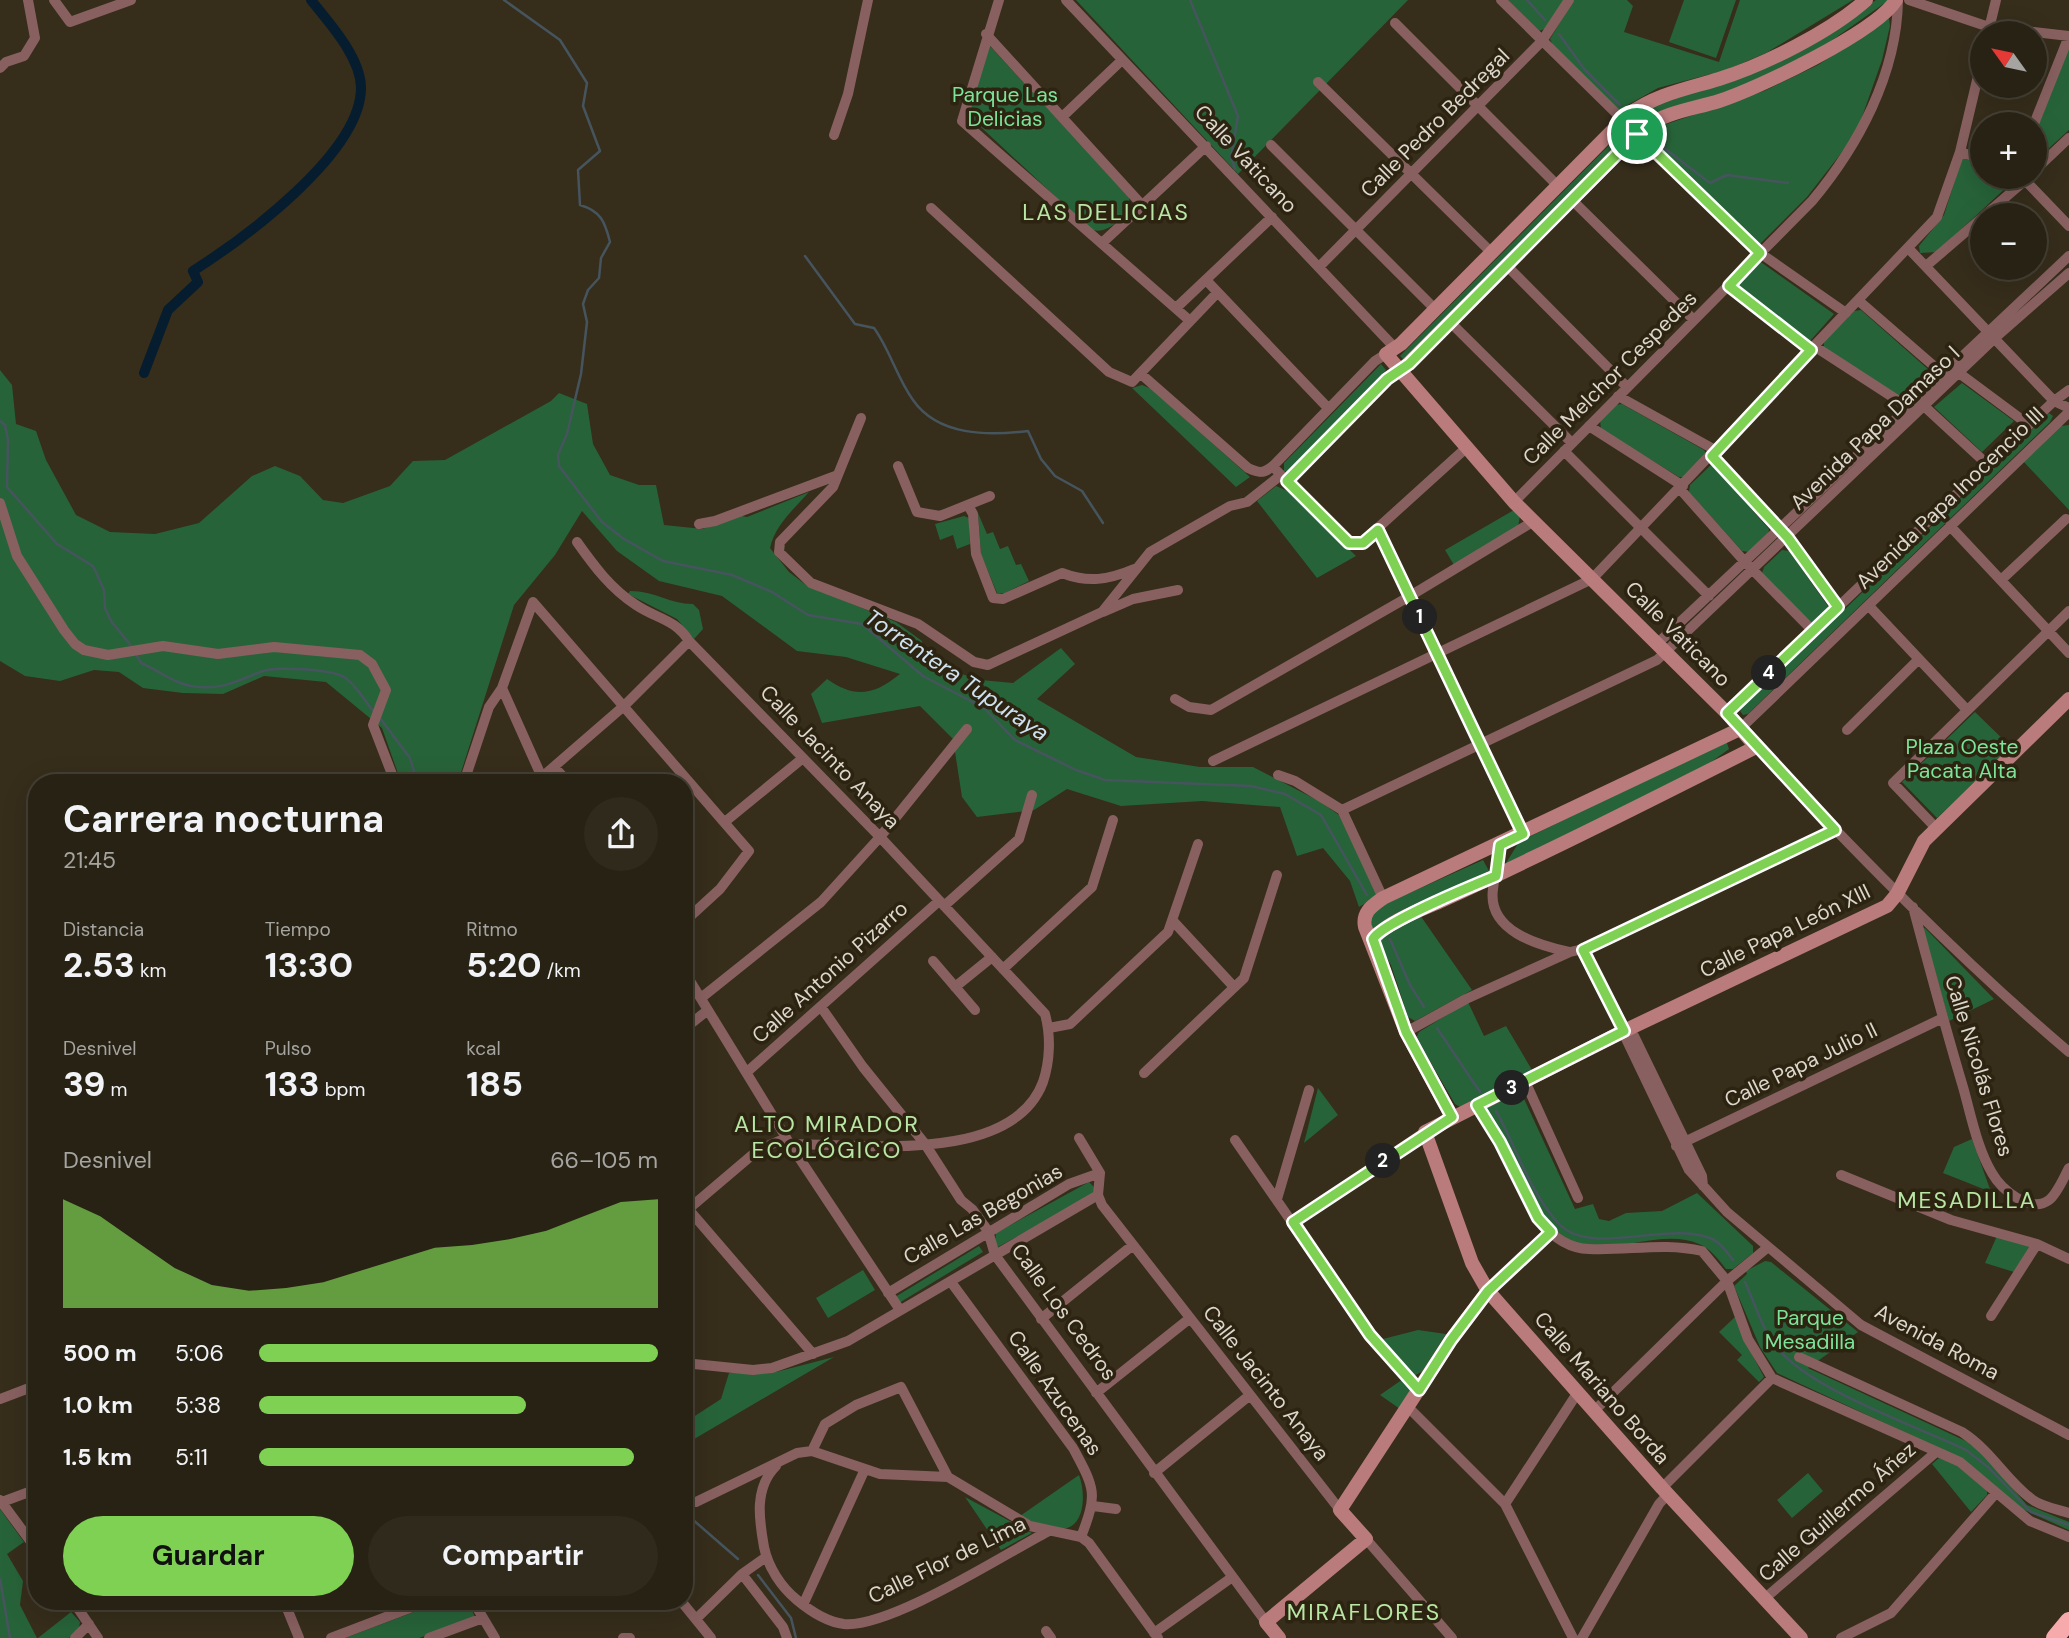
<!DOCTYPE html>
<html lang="es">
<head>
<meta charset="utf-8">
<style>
	:root { --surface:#282214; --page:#302a1d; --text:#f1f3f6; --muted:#a5a4a0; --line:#443f34; --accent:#7ed153 }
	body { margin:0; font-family:"DM Sans",sans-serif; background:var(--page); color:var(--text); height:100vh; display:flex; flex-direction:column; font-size:26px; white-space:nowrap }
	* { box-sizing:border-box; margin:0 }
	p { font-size:23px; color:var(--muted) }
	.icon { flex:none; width:38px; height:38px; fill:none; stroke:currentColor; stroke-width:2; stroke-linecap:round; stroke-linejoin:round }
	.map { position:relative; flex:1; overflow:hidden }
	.drawer { position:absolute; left:28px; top:774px; width:665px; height:836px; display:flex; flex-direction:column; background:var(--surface); border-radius:28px; box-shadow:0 7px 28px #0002,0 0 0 2px var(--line) }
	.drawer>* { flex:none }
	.needle { width:46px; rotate:303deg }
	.controls { position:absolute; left:1970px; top:21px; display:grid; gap:14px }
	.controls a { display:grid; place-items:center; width:77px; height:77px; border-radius:50%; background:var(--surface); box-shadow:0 7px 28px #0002,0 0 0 2px var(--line); font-size:35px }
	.pin { position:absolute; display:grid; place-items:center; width:60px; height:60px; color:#fff; margin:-30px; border:4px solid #fff; border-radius:50%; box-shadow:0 2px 7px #0007 }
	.km { position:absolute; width:35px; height:35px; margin:-18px; border-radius:50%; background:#222; color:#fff; font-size:19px; line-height:35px; text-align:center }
	.round { display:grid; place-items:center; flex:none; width:74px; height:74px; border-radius:37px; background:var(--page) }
	.headline { display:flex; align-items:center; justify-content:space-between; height:119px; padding:0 35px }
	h1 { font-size:38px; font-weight:700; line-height:52px }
	.stats { display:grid; grid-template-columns:repeat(3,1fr); gap:10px; height:119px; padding:7px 35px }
	.stats div { display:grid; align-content:center }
	.stats b { font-size:35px; font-weight:700 }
	.stats small { font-size:19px; font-weight:400 }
	.stats p { font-size:19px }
	.chart { height:196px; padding:14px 35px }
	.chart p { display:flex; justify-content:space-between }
	.chart svg { width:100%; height:126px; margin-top:7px; fill:var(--accent); opacity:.7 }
	.action { display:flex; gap:14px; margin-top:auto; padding:14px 35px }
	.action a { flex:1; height:80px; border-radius:42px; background:var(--accent); color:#111; font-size:28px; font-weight:700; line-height:80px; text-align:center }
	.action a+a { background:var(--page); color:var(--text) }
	ul { padding:0 35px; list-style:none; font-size:23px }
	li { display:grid; grid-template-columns:112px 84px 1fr; align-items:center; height:52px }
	li i { height:18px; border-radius:9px; background:var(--accent) }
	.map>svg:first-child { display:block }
	.green { fill:#276339 }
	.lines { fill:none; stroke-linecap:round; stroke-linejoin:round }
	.stream { stroke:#46545e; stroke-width:2.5 }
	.canal { stroke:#051d2f; stroke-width:10 }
	.street { stroke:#886060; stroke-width:10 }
	.secondary { stroke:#ba7b7c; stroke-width:14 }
	.highway { stroke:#f7aaab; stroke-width:18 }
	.route-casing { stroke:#fff; stroke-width:14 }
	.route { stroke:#7ed153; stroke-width:9 }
	.labels { text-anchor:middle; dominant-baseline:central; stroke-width:7; stroke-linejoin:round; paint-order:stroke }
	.park-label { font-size:21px; fill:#7ce498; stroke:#2c2311 }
	.street-label { font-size:21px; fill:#dcd6cc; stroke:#2c2311 }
	.neighbourhood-label { font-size:23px; letter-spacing:2px; fill:#b8e6a4; stroke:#2c2311 }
	.water-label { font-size:23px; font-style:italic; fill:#cee1f0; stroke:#2c2311 }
</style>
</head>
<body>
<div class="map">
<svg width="2069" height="1638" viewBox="0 0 2069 1638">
	<rect width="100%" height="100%" fill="#362d1b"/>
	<!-- green -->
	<path class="green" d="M1076,0h332l-170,174z
		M1508,0h56l-19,29 -6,2z
		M1574,0h53l6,6 -9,26 95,30 21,-62h113l-87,53 -40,17 -68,18 -39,22 -66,-65 -3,-6z
		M1684,0h52l-20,58 -47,-16z
		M1876,0h13l-78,55 -56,27 -108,35 -241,245 -6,-6 240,-242 14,-10 168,-69z
		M1889,18l1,8 -8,34 -26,74 -49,63 -48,48 -114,-110 7,-6 112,-38 54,-26z
		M989,45l140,152c4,17 -25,42 -40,31l-121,-113z
		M2069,47v83l-34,31v-34z
		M1962,158l21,6v13h29l-1,6 -74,69 -17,1 -1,-7 25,-31z
		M1758,260l76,54 -24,27h-4l-71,-53 -1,-7z
		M1861,310l69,61 -23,23 -9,2 -74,-49v-6l30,-30z
		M1381,364l5,6 -98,102 -4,-1v-8z
		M0,370l12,15 4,39 20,7 10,29 30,55 34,17 45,2 44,-11 53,-47 23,-10 25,10 23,24 20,3 47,-17 23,-25 32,-1 106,-59 8,-8 28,11 6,40 17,31 29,10h17l8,40 39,4 34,-14 10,2 62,-25c-15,17 -34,33 -39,56l19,24 17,13 90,37 26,19 -2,20 61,19 32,3 48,-35 14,16 -38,35 99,58 64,10h53l66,34 20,14 38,78 -2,5 -16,9 -9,-26 -27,-33 -26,8 -17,-49 -78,-6 -81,5 -54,-17 -33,21 -57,7 -15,-20 -9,-58 -33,-33 -98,17 -11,-29 16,-15c28,20 47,16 73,-5l-54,-17 -49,-6 -75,-55 -63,-15 -42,-30 -35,-40 -27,44 -41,50 -56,177h-57l-19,-54 -56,-46 -62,-6 -41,18 -40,-1 -40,-5 -24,-16 -25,-2 -34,11 -35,-5 -25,-15z
		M1962,383l52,38 -32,31 -48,-45z
		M1142,385l10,4 98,88 -14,10 -104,-99z
		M1622,404l82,46 2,3 -21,24h-6l-78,-48 -1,-9 15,-15z
		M2049,413l4,3 -3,6 -302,292 -5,1 -3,-4 2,-3z
		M2069,425v85l-46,-49 38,-35z
		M1712,464l57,65 -1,6 -19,17 -7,-1 -53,-59 1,-7z
		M1276,486l14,6 66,64 -39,22 -60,-77z
		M1514,510l6,6 -2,11 -64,38 -9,-15z
		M978,513l9,21 6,-2 7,17 8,-3 8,19 5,-1 8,17 -24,12h-8l-16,-39z
		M964,516l5,2 1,26 -13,5 -4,-14 -13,5 -5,-16z
		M1782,550l7,1 39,55 -1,6 -14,13 -51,-52 2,-6z
		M630,591c25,0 40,13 63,13l6,6 4,19 -9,10 -17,-20 -49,-25z
		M1975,712l36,35 -74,71 -35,-36z
		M1720,743h7l2,6 -22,16 -198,100 -3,-2 13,-21z
		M1483,860l6,11 -117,58 -1,-16 7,-6z
		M1420,915l52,75 -57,31 -7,-4 -17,-52 -14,-24z
		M1925,928l69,71 -45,22 -26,-92z
		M1468,1002l16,34 22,-10 26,44 -72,37 -5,-3 -39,-66 3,-6z
		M1318,1088l20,27 -34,28z
		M1519,1088l56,121 18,-5 6,15 10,2 17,-8 36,-2 35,-18 56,53v7l-20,16h-7c-8,-10 -15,-20 -27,-25 -41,-18 -97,19 -136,-7 -32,-22 -42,-67 -60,-100 -6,-11 -14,-21 -20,-31z
		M1972,1139l19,53 -48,-19 11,-26z
		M1089,1182l7,7 -2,5 -96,53 -3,-4 1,-10z
		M1997,1236l30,8 3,4 -16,24 -29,-9z
		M979,1246l4,6 -84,51 -4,-6z
		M1765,1261l6,1 87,70 -50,36 160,74 16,13 43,50 42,17v8l-47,-21 -60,-50 -185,-86 -17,-26 -26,-61 13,-12 -1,-3z
		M863,1270l12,20 -47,28 -12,-20z
		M1736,1316l6,19 22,42 -5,5 -22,-22 5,-5 -23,-23z
		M1418,1330l28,4 -23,37 -9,5 -35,-36z
		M834,1357l-150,88v-22l37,-24 8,-26 47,-1z
		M1403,1379l8,12 -11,18 -20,-14z
		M1939,1458l17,5 31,27v5l-16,17 -39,-48z
		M1808,1473l15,18 -31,27 -15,-18z
		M1079,1475c7,18 7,56 -21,54 -13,0 -26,-8 -38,-13z
		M965,1497l67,36 -31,17z
		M0,1509l24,33 -17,12 16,27 -3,24 17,33h-37z
		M443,1601h25l7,16 -56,21h-74z
		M71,1612l9,10 -1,6 -10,10h-31z"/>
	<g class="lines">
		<!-- stream -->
		<path class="stream" d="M504,0l56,40 27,43 -4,23 17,45 -22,19 2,35c21,6 25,17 30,37l-9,16 -2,20 -11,12 -5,14 4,18 -6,52 -14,60 -9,21 1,11 43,56 22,17 39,22 69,14 40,17 36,23 54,9 61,52 61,32 31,32 61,30 29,10 146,6 34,8 36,21 46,80
			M1190,0l48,116 -7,41 4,12
			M1527,0l18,20
			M1559,34l26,36 35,35
			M1655,141l55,42 17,-8 61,8
			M805,256l50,68 19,4c16,22 23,50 39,72 25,36 75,36 115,31l13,28 14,17 27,15 21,32
			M0,421l5,4 3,15 -1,47 50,57 36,22 11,24 1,18 6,13 22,27
			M136,654l5,9c20,8 35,23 58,24 24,2 39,-6 61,-15 14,-6 71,-3 84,5 14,9 20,24 31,36
			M380,718l30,40 7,24
			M1390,939l20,46 14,22
			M1437,1028l43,64
			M1496,1111c21,37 34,82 63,113 32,33 107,-3 151,14 10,4 17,14 23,22
			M1745,1282c10,21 16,45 30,63 32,44 139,80 191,105l22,17 43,45 38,13
			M684,1512l54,47
			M758,1575l33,43 5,20
			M0,1579l10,59"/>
		<!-- canal -->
		<path class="canal" d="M144,373l24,-63 30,-28 -5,-11c50,-32 169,-118 168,-184 -1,-31 -32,-64 -50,-87"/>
		<!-- street -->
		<path class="street" d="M54,0l16,22 61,-22
			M999,0l-37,121 227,199
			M1066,0l329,348
			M1501,0l122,120
			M1909,0l80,27 80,9
			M1395,23l163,163
			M1988,33l8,-33
			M986,34l156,171
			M0,68l6,-6 18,-6 11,-18 -7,-38
			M1318,82l174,171
			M1062,117l60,-57
			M2034,124l35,-88
			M1637,134l123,119 86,60
			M834,135l14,-41 20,-94
			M1271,145l165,165
			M1960,152l23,7
			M2035,170l34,-32
			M2022,177l47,49
			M1572,200l122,120
			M931,208l178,164 23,10 85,-89
			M1985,215l44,-38
			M1102,243l104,-97
			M1908,248l146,153 15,7
			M1320,266l222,-225 27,-41
			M1507,266l120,121
			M1926,266l57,-49
			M1206,280l122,128
			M1729,286l82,64
			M1859,301l84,73
			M1176,308l96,-91
			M1450,322l122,121
			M1814,346l94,61
			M1959,373l70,52
			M1141,374l107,94c11,5 15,6 25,-2l102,-105 11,-7
			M1618,396l99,55
			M1924,406l64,59
			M861,418l-28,69 -53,55 -1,10 32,31 107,41 56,38 14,3 114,-53 48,-60 80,-46 17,-4 34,-27
			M1589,426l94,60
			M1564,451l145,145
			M1712,456l76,82 50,69
			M898,466l19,46 23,4 50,-20
			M1277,471l70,70 12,4 106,-96
			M1287,481l100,-102 15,-9
			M1680,489l65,73 68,69
			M1514,502l298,-301c46,-55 85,-127 86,-201
			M0,503l17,53 47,74 11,14 9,6 24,5 55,-9 55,8 56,-7 86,8 12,9 14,26 -13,35 22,57
			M969,507l4,7 3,40 17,44 10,1 59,-26c26,10 46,7 72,-4
			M699,524l16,-3 123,-46
			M1950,526l119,127
			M1378,530l145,304
			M577,542c17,24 34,47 59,63 21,14 39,14 53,36l191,196 165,177c6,22 5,47 -2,68 -31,83 -182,62 -253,62
			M2001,580l65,-61
			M533,602l216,249 -29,38 -36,33
			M1869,606l98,104
			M1103,612l30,-13 45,-9
			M1658,643l411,-387
			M502,688l42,94
			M1175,699l14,8 22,3 199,-114 124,-75
			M1727,713l327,-312 15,-11
			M1740,729l329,-317
			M1847,730l72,-71
			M1756,747c101,106 202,211 313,305
			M1213,761l379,-182 345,-362 23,-65 23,-97
			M554,767l14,15
			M1278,775l17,6 47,29 41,88
			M542,777l83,-72 64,-64
			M464,782l25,-75 13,-19 31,-86
			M1342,810l315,-150 339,-323 73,-64
			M726,821l77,-63
			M1936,828l-43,-45 176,-172
			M1500,845c-2,15 -5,29 -7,44 -6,42 45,56 76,63
			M944,906l75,-67 13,-44
			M1913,907c16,60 32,120 50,180 8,28 14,61 29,86 9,16 38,41 57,27 8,-6 15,-23 20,-32
			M1173,921l61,66
			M1583,949l106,221 38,42 134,113 208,110
			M933,961l42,49
			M1003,969l89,-82 21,-67
			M684,971l106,173 110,166
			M955,987l37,-30
			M701,998l120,-96 59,-65 87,-108
			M821,1007l42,60 62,77 36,56 11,9 16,22 7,24 271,367
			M1049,1028l21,-4 98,-92 30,-88
			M684,1029l24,-19
			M1624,1031l10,5 68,140 1,10
			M1406,1032l60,-33 104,-47 13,-3 252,-119
			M747,1072l192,-171
			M1144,1073l100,-95 33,-103
			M1525,1081l53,117
			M1477,1105c8,13 17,24 23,37 21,38 36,105 89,107 38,2 75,-7 113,2l25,30 21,58 24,39 188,84 70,59 39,16
			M1079,1138l21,35 -2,22 4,10 238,305
			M1235,1140l135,195 49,55
			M1676,1146l267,-128
			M1841,1175l110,45 86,24 32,15
			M1277,1199l32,-109
			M684,1204l129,150
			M685,1212l73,-62 28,-12
			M1293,1222l132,-90
			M951,1282l122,166c22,41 25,45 8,89
			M1488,1291l63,-59
			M888,1293l181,-109 31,-11
			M1991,1316l46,-72
			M1041,1319l92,-74
			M1799,1357l163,75c31,20 45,50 71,68 10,7 24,9 36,13
			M684,1363l69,7 19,-2 76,-27 250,-146
			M1096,1393l93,-74
			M0,1399l37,-14
			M1407,1406l98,98 68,134
			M1594,1411l133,-130 40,-33
			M812,1451l13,-27 31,-19 45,-18 47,90
			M776,1466c-22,22 -17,53 -12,81 4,20 17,40 33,53 12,10 30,22 47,24 46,4 159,-69 203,-92
			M1154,1473l96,-78
			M1662,1488l110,-110
			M0,1500l37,50
			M2,1502l35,-13
			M696,1502l101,-49 15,-2 68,23 68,3 82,49 51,11 8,6 69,95
			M1505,1504l73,-112
			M1093,1506l23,3
			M1366,1539l86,99
			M742,1574l41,53 4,11
			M1764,1599l171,-146
			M73,1601l25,37
			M284,1601l15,37
			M473,1601l22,37
			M681,1601l30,37
			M803,1605l62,-136
			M696,1619l46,-45 24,-17
			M1046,1631l5,7
			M1154,1633l77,-55
			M75,1638l14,-14
			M331,1638l97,-37
			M429,1638l54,-20
			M623,1638h7
			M1582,1638l77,-134 9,-10
			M1841,1638l50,-25 105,-120"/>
		<!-- secondary -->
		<path class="secondary" d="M1402,370l241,-242c23,-16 50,-19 76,-27 38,-12 157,-69 177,-101
			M1372,943c5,-17 50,-34 67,-41 107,-49 212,-102 317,-155l-29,-34 -213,-211 -128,-148 15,-10 228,-230c28,-20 57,-25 90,-35 45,-14 111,-47 147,-79
			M1452,1117l-46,-85 -41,-105c-3,-15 7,-21 18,-29l357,-169
			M1279,1638l-13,-16 100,-83 -26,-29 111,-170 37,-49
			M1801,1638l-139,-150 -174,-197 -16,-28 -47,-131 199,-101 263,-125 10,-12 27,-53 145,-142"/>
		<!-- highway -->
		<path class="highway" d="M2055,1638l14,-17"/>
	</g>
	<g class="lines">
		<!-- route casing -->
		<g class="route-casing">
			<path id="route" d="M1637,134l123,119 -31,33 82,64 -99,106 76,82 50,69 -111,106 108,117 -252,120 41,81 -147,74 23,37 38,76 13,14 -63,59 -37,49 -32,50 -49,-55 -77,-113 159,-105 -46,-85 -33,-93c9,-16 101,-54 123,-63l4,-31 23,-11 -145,-304 -15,13h-14l-62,-62 100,-102 22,-15z"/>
		</g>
		<!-- route -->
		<use href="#route" class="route"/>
	</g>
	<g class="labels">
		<!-- park labels -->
		<g class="park-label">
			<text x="1005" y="95">Parque Las<tspan x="1005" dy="24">Delicias</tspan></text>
			<text x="1962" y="747">Plaza Oeste<tspan x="1962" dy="24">Pacata Alta</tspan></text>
			<text x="1810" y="1318">Parque<tspan x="1810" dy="24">Mesadilla</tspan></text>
		</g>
		<!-- street labels -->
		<g class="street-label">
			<text transform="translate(1435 123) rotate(-45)">Calle Pedro Bedregal</text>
			<text transform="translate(1246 159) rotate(47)">Calle Vaticano</text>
			<text transform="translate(1610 378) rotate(-45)">Calle Melchor Cespedes</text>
			<text transform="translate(1875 428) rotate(-44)">Avenida Papa Damaso I</text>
			<text transform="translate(1950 498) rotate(-44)">Avenida Papa Inocencio III</text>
			<text transform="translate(1678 634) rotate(45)">Calle Vaticano</text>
			<text transform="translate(830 757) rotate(46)">Calle Jacinto Anaya</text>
			<text transform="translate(1785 931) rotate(-26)">Calle Papa León XIII</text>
			<text transform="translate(830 972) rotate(-42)">Calle Antonio Pizarro</text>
			<text transform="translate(1801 1065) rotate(-26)">Calle Papa Julio II</text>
			<text transform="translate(1979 1066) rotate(73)">Calle Nicolás Flores</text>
			<text transform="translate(983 1214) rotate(-30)">Calle Las Begonias</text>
			<text transform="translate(1064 1312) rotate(54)">Calle Los Cedros</text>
			<text transform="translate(1937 1342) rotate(28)">Avenida Roma</text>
			<text transform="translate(1266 1383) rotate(52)">Calle Jacinto Anaya</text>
			<text transform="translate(1602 1388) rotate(49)">Calle Mariano Borda</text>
			<text transform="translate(1055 1393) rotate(55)">Calle Azucenas</text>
			<text transform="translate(1837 1512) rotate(-41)">Calle Guillermo Áñez</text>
			<text transform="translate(947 1560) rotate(-26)">Calle Flor de Lima</text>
		</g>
		<!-- neighbourhood labels -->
		<g class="neighbourhood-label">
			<text x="1106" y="212">LAS DELICIAS</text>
			<text x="827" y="1124">ALTO MIRADOR<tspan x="827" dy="26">ECOLÓGICO</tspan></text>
			<text x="1967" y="1200">MESADILLA</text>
			<text x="1364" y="1612">MIRAFLORES</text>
		</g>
		<!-- water labels -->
		<g class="water-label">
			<text transform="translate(957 675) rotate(34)">Torrentera Tupuraya</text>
		</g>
	</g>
</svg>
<div class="controls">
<a><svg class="needle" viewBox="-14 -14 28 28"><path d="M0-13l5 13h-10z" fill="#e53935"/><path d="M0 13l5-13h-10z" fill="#a5a4a0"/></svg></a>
<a>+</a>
<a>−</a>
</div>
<div class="pin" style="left:1637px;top:134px;background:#1e9e55"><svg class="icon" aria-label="arrive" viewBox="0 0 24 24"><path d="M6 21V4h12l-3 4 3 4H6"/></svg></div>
<b class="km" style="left:1420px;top:617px">1</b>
<b class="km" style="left:1383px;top:1161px">2</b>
<b class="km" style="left:1512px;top:1088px">3</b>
<b class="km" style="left:1769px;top:673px">4</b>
<section class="drawer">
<div class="headline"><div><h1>Carrera nocturna</h1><p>21:45</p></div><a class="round"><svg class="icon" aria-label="share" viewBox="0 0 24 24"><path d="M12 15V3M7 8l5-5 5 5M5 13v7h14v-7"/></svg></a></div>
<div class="stats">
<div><p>Distancia</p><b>2.53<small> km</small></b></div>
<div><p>Tiempo</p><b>13:30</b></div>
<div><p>Ritmo</p><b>5:20<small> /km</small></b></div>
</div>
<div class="stats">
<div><p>Desnivel</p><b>39<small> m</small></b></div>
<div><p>Pulso</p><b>133<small> bpm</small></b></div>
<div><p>kcal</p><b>185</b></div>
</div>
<div class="chart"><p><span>Desnivel</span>66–105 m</p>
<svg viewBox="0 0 160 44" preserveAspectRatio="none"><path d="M0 44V6L10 12L20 21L30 30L40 36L50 38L60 37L70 35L80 31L90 27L100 23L110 22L120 20L130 17L140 12L150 7L160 6V44z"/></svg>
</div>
<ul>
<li><b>500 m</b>5:06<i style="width:100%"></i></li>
<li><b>1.0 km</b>5:38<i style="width:67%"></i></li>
<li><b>1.5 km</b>5:11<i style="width:94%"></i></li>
</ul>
<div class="action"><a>Guardar</a><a>Compartir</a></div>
</section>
</div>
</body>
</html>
